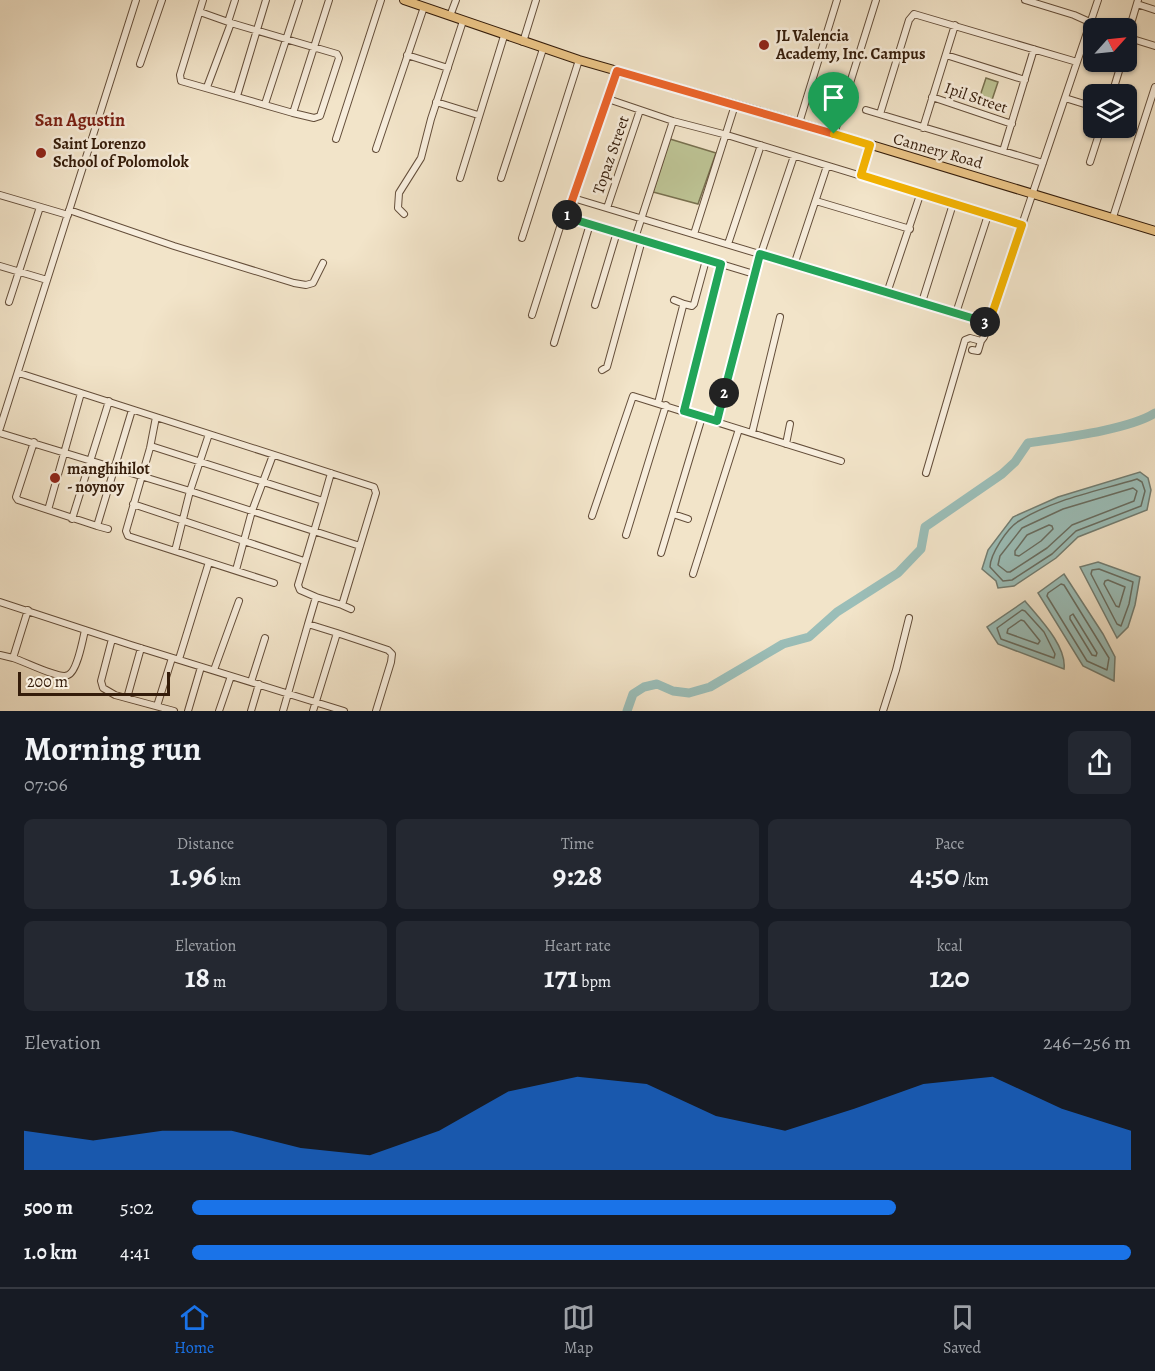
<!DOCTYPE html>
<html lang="en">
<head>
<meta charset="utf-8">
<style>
	:root { --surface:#171b24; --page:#242831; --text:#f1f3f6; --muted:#9ea1a6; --line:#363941; --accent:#1a73e8 }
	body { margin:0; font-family:Alegreya,serif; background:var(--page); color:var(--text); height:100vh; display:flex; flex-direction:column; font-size:22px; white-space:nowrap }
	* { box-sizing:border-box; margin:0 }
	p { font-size:20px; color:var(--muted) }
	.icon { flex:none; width:33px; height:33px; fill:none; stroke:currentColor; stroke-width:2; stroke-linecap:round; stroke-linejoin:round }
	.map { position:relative; height:711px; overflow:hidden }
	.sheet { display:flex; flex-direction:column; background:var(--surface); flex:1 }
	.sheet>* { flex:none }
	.needle { width:39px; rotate:63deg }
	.buttons { position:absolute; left:1083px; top:18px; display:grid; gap:12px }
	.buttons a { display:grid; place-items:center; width:54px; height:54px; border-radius:9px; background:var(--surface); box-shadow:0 2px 4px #0004; font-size:30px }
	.scale { position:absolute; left:18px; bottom:15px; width:152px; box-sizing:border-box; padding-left:6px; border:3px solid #341c0a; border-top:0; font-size:16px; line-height:21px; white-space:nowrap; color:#341c0a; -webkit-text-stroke:4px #f7eddc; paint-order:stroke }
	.pin { position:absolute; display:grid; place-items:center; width:51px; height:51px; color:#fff; margin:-62px -26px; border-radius:50% 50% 50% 0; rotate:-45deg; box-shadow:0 0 6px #0007 }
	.pin .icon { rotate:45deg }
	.km { position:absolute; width:30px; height:30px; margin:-15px; border-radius:50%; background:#222; color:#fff; font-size:16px; line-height:30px; text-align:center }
	.round { display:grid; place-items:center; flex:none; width:63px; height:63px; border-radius:9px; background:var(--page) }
	.overview { display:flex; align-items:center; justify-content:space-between; height:102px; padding:0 24px }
	h1 { font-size:33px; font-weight:600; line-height:45px }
	.metrics { display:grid; grid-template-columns:repeat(3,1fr); gap:9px; height:102px; padding:6px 24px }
	.metrics div { display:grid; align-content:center; border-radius:9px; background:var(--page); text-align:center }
	.metrics b { font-size:30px; font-weight:600 }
	.metrics small { font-size:16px; font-weight:400 }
	.metrics p { font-size:16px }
	.chart { height:168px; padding:12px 24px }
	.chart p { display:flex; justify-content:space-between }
	.chart svg { width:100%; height:108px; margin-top:6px; fill:var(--accent); opacity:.7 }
	ul { padding:0 24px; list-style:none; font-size:20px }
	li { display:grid; grid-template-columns:96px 72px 1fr; align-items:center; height:45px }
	li i { height:15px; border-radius:8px; background:var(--accent) }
	.menu { display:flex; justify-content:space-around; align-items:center; height:84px; border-top:2px solid var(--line); background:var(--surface); font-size:16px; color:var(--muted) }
	.menu a { display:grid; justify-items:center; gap:3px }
	.menu .on { color:var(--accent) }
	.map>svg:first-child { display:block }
	.green { fill:#bdc394; stroke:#78704f; stroke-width:1.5 }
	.water { fill:#9bbeb8; stroke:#727d72; stroke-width:1.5 }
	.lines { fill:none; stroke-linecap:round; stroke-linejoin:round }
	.shore { stroke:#686d61; stroke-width:1.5 }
	.river { stroke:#9bbeb8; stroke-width:9 }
	.minor-casing { stroke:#644e3a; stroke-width:8 }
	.major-casing { stroke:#341c0a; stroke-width:10 }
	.minor { stroke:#f7eddc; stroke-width:6 }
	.major { stroke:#e9c284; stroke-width:8 }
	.split-1-casing { stroke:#fff; stroke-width:12 }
	.split-2-casing { stroke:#fff; stroke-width:12 }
	.split-3-casing { stroke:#fff; stroke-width:12 }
	.split-4-casing { stroke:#fff; stroke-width:12 }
	.split-1 { stroke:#f0652b; stroke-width:8 }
	.split-2 { stroke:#22a559; stroke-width:8 }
	.split-3 { stroke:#22a559; stroke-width:8 }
	.split-4 { stroke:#f5b400; stroke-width:8 }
	.poi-dot { fill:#8f2418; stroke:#f7eddc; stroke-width:2 }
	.labels { text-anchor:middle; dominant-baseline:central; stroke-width:5; stroke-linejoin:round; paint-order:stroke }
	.poi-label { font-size:16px; font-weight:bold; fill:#341c0a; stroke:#f7eddc; text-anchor:start }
	.street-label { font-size:16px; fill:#341c0a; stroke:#f7eddc }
	.neighbourhood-label { font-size:18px; font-weight:bold; fill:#7a1f14; stroke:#f7eddc }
</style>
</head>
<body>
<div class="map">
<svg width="1155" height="711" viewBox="0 0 1155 711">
	<rect width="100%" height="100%" fill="#f2e4c9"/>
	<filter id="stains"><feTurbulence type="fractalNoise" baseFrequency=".00333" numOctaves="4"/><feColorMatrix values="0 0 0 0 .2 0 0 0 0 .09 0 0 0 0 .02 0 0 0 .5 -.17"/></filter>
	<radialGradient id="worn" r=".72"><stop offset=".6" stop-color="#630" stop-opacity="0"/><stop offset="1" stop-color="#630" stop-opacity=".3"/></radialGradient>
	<!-- green -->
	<path class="green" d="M986,78l12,4 -7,21 -12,-4z
		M670,139l46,14 -18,51 -45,-12z"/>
	<!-- water -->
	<path class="water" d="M1140,472l8,6 3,12 -4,20 -69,27 -22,21 -42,28 -16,2 -2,-7 -14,-12 6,-19 25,-33 45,-20z
		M1098,562l42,15 -5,28 -7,22 -11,11 -37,-71z
		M1064,574l39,60 12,23 -1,24 -31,-15 -45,-73z
		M1025,601c14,17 42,45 39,68l-66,-25 -11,-17z"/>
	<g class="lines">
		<!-- shore -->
		<path class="shore" d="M1137,479l5,3 3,9 -4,15 -65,25 -24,23 -40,26 -9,1 -13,-14c0,-12 17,-39 29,-46 35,-22 79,-30 118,-42z
			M1133,488l4,3 -3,10 -62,24 -25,23 -37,24h-3l-9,-7 2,-9 22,-28 41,-19z
			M1049,525l3,1 1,3 -12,12 -22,15 -4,-1v-4l12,-16z
			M1099,569l34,13 -4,22 -8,22 -4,-2 -26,-50 1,-4z
			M1108,580l17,7 -6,20 -3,-1 -12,-22 1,-3z
			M1061,584l3,1 45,73 -2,12 -20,-9 -40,-65 1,-3z
			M1022,610l3,1 19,21 11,22 -1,4 -53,-19 -4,-11z
			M1073,614l24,39 -1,3 -4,-1 -22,-36v-3z
			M1021,620l3,1 16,20 -2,3 -31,-11 1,-4z"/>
		<!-- river -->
		<path class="river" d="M627,711l6,-17 11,-7 13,-3 16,7 16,2 21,-6 73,-43 26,-7 28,-25 61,-39 23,-24 4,-22 77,-53 13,-12 13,-19c32,-5 100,-13 127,-30"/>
		<!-- minor casing -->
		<g class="minor-casing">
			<path id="minor" d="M203,0l-23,75 1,6 112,32 36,-113
				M1025,0l49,15 29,13
				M1137,4l18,6
				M200,12l31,11 106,31 2,4 -19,58 -6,2 -21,-5
				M450,16l6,-16
				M228,22l7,-22
				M1126,37l29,9
				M1127,37l11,-37
				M523,42l13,-42
				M407,55l41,13
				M946,55l79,25
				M140,64l22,-64
				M617,71l-51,146 188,57
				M207,87l24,-64
				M1112,94l7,-23
				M237,96l29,-96
				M932,97l80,27
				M1065,98l29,9
				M608,99l65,22 54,14 295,90
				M436,102l42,13
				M265,104l34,-104
				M866,110l177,53
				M880,114l29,-94 5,-6 163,48
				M799,123l38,-123
				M923,128l32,-103
				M834,134l42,-134
				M336,139l45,-139
				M376,149l48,-142
				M1003,151l31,-102
				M1090,162l11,-34
				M861,175l9,-30
				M460,178l44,-142
				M501,178l42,-129
				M0,195l68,20
				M573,198l416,125
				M816,201l94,28
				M607,208l33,-98
				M69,210l105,36 120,37 12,2 7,-2 10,-20
				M404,214l-6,-6 1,-15 22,-35 10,-39 32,-98
				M1113,217l42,-130
				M694,234l41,-129
				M522,238l57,-178
				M635,238l38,-117
				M728,244l33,-99
				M794,265l33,-99
				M0,266l47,14
				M887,293l33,-98
				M674,300l10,4
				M9,302l31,-95
				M922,302l31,-98
				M595,305l22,-73
				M956,313l32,-98
				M532,315l28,-88 6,-10
				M554,343l36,-119
				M972,350l6,1 3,-10
				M602,370l5,-3 35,-127
				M19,373l137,44 -6,31 -24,83 2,5 146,47
				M658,403l25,-97 1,-2 8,2 2,-2 12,-44
				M684,411l37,-147
				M717,421l37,-147 40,-118
				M0,428l136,-428
				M0,433l190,58 170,55
				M752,433l28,-116
				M34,442l-18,55 2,3 79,26
				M786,444l4,-20
				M151,446l172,55 -25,84 2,5 16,7 26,8 34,-112 -2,-6 -218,-70
				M926,473l39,-133 5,-2 11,3 3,-4 114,-337
				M323,501l8,-28
				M133,504l171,57
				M48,510l33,-117
				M673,514l15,5
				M592,516l41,-120 208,65
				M72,519l37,-118
				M108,529l-11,-3 35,-116
				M626,535l40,-130
				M175,551l15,-60 19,-57
				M661,553l41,-136
				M236,570l16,-59 21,-56
				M693,574l46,-145
				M0,602l131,43 213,66
				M342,605l9,4
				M28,610l-15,48c11,3 47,22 55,17 9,-3 15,-36 17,-45
				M308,624l8,-27
				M337,633l51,17 4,4 -1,8 -15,49
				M112,639l-11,42 2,7 12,7 59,16
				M0,655l13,3
				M179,659l30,-97
				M214,670l25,-69
				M251,682l14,-44
				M127,698l14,-50
				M157,706l15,-48
				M188,711l13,-44
				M219,711l12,-35
				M251,711l8,-27
				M283,711l25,-87 29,9 -24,78
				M883,711l13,-41 13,-52"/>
		</g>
		<!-- major casing -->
		<g class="major-casing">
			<path id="major" d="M404,0l175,60 220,63 356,108"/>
		</g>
		<!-- minor -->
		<use href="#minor" class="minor"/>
		<!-- major -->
		<use href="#major" class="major"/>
	</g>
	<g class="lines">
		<!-- split-1 casing -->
		<g class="split-1-casing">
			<path id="split-1" d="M567,215l50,-144 217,63"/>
		</g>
		<!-- split-2 casing -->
		<g class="split-2-casing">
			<path id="split-2" d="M567,215l-1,2 155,47 -37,147 33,10 7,-28"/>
		</g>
		<!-- split-3 casing -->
		<g class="split-3-casing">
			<path id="split-3" d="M724,393l36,-139 225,68"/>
		</g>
		<!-- split-4 casing -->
		<g class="split-4-casing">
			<path id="split-4" d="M834,134l36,11 -9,30 161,50 -33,98 -4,-1"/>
		</g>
		<!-- split-1 -->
		<use href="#split-1" class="split-1"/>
		<!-- split-2 -->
		<use href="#split-2" class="split-2"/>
		<!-- split-3 -->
		<use href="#split-3" class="split-3"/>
		<!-- split-4 -->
		<use href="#split-4" class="split-4"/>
	</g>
	<!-- markers -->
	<g class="poi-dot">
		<circle cx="764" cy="45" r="6"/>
		<circle cx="41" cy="153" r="6"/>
		<circle cx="55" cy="478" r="6"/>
	</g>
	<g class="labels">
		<!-- poi labels -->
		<g class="poi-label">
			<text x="776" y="36">JL Valencia<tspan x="776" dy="18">Academy, Inc. Campus</tspan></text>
			<text x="53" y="144">Saint Lorenzo<tspan x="53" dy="18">School of Polomolok</tspan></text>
			<text x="67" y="469">manghihilot<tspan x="67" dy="18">- noynoy</tspan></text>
		</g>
		<!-- street labels -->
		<g class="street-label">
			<text transform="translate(976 98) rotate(19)">Ipil Street</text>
			<text transform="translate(938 151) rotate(16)">Cannery Road</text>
			<text transform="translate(611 155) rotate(-71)">Topaz Street</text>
		</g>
		<!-- neighbourhood labels -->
		<g class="neighbourhood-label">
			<text x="80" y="120">San Agustin</text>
		</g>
	</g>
	<rect width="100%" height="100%" filter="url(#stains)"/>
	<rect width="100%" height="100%" fill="url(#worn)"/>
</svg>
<div class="buttons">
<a><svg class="needle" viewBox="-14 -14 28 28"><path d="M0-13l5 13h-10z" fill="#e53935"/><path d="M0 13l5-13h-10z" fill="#9ea1a6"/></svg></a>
<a><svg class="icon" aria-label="layers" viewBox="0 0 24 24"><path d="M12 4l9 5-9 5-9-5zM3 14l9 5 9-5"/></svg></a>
</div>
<div class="scale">200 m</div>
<div class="pin" style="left:834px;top:134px;background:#1e9e55"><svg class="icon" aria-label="arrive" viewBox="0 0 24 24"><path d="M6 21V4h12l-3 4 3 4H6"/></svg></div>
<b class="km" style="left:567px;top:215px">1</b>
<b class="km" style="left:724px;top:393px">2</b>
<b class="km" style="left:985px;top:322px">3</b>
</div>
<section class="sheet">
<div class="overview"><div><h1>Morning run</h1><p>07:06</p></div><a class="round"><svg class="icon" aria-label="share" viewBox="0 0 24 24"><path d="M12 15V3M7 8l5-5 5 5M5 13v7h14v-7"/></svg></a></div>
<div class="metrics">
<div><p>Distance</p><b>1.96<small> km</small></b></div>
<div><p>Time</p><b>9:28</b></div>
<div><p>Pace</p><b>4:50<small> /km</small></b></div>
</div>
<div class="metrics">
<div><p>Elevation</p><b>18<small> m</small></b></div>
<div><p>Heart rate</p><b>171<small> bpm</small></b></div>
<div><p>kcal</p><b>120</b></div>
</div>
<div class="chart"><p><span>Elevation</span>246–256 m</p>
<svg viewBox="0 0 160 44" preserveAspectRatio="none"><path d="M0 44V28L10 32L20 28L30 28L40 35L50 38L60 28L70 12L80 6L90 9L100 22L110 28L120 19L130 9L140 6L150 19L160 28V44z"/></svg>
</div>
<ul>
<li><b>500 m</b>5:02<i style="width:75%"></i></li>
<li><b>1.0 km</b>4:41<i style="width:100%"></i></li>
</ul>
</section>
<nav class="menu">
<a class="on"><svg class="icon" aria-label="home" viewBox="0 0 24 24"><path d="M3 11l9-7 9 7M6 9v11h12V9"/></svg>Home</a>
<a><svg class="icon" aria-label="map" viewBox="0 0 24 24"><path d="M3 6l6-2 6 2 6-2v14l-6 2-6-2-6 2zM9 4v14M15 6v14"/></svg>Map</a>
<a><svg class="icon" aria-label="saved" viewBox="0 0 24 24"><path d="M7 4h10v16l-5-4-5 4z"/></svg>Saved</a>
</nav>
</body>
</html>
